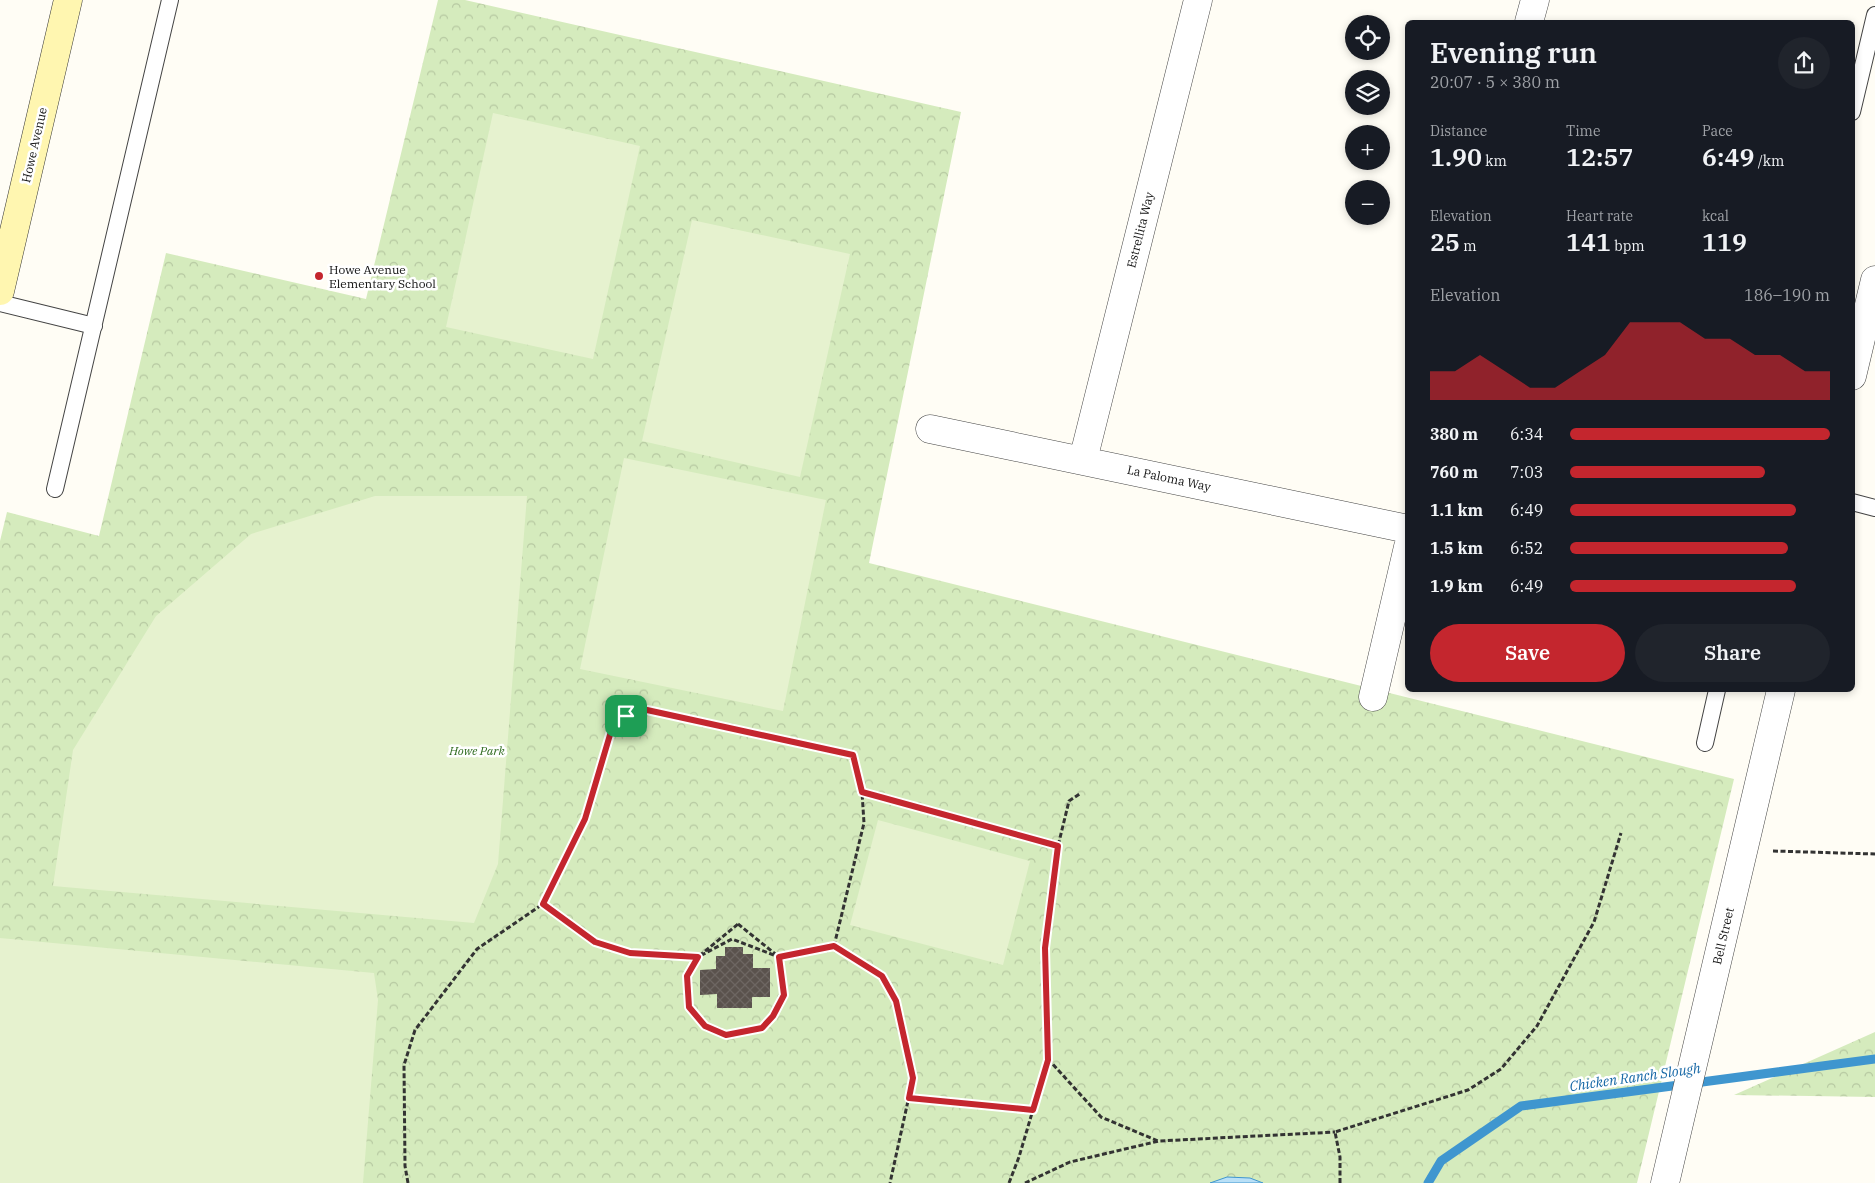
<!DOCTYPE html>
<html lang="en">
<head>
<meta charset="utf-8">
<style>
	:root { --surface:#171b24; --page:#20242c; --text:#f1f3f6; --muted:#9ea1a6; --accent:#c4262e }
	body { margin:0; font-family:"IBM Plex Serif",serif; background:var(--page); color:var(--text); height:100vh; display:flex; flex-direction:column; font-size:19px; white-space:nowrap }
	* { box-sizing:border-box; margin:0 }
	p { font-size:16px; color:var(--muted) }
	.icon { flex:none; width:28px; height:28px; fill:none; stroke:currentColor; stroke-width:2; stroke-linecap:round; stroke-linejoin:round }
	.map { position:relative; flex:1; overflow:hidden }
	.details { position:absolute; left:1405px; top:20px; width:450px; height:672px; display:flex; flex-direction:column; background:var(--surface); border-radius:8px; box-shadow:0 2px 8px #0003 }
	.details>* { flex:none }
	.buttons { position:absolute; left:1345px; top:15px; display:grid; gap:10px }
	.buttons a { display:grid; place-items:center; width:45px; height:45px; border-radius:50%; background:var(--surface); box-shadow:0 2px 8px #0003; font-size:25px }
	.pin { position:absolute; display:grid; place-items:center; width:42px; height:42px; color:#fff; margin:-21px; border-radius:10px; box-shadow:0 2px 8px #0006 }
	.round { display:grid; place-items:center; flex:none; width:52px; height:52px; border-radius:26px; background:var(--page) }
	.overview { display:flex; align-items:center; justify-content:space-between; height:85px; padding:0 25px }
	h1 { font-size:28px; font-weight:600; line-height:38px }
	.stats { display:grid; grid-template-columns:repeat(3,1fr); gap:8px; height:85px; padding:5px 25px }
	.stats div { display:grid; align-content:center }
	.stats b { font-size:25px; font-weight:600 }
	.stats small { font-size:14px; font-weight:400 }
	.stats p { font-size:14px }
	.chart { height:140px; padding:10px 25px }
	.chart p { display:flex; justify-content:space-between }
	.chart svg { width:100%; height:90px; margin-top:5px; fill:var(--accent); opacity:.7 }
	.action { display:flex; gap:10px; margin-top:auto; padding:10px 25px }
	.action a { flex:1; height:58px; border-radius:30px; background:var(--accent); color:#fff; font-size:20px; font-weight:600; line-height:58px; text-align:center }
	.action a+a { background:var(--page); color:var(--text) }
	ul { padding:0 25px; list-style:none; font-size:16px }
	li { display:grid; grid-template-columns:80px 60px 1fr; align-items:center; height:38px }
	li i { height:12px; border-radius:6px; background:var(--accent) }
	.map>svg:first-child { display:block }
	.park { fill:url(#park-crowns) }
	.pitch { fill:#e6f2cf }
	.water { fill:#b9e0f7; stroke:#3f96cf }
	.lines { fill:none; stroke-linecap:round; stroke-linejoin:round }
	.stream { stroke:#3f96cf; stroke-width:9 }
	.building { fill:url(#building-cross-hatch) }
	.service-casing { stroke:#444; stroke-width:18 }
	.minor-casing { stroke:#444; stroke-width:29 }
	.tertiary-casing { stroke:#444; stroke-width:29 }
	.secondary-casing { stroke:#333; stroke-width:29 }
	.path { stroke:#333; stroke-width:3; stroke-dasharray:5 2.5; stroke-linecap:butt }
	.service { stroke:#fff; stroke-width:16 }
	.minor { stroke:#fff; stroke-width:28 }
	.tertiary { stroke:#fff; stroke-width:28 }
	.secondary { stroke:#fff6b0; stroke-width:28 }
	.route-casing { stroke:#fff; stroke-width:10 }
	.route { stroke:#c4262e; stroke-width:6 }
	.poi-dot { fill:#c4262e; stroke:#fff; stroke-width:2 }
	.labels { text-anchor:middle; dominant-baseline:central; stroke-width:5; stroke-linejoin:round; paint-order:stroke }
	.street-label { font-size:12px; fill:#111; stroke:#fff }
	.poi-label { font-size:12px; fill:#111; stroke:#fff; text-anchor:start }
	.park-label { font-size:12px; font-style:italic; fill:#2f6b1f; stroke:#fff }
	.water-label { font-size:14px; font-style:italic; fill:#1768a6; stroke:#fff }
</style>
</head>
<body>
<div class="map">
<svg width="1875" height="1183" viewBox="0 0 1875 1183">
	<defs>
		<pattern id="park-crowns" width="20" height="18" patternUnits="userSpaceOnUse" patternTransform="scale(1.25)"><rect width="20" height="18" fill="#d5ebbd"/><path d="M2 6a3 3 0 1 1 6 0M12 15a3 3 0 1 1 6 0" fill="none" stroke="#b6c8a1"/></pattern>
		<pattern id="building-cross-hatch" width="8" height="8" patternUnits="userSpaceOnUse" patternTransform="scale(1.25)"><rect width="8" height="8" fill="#5a524d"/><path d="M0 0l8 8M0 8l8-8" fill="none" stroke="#6d6662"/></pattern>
	</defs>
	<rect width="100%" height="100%" fill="#fffdf5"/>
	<!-- park -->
	<path class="park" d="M438,0h27l496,112 -92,451 865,216 -97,404h-1637v-642l7,-29 92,24 67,-283 200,46z
		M1875,1032v65l-141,-2z"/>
	<!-- pitch -->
	<path class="pitch" d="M493,113l147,33 -47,213 -147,-32z
		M692,220l158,34 -50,223 -158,-36z
		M624,458l202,42 -43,211 -203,-42z
		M375,496h152l-29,368 -24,59 -421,-37 20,-136 83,-134 95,-82z
		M878,820l152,41 -27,104 -153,-40z
		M0,938l374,35 4,27 -15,183h-363z"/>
	<!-- water -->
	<path class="water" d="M1227,1177l23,1 13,5h-53z"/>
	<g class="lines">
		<!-- stream -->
		<path class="stream" d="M1428,1183l13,-22 80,-55 354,-47"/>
	</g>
	<!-- building -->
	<path class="building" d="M725,947h18v7h10v14h17v29h-18v11h-35v-14l-17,1v-25l16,-1v-13h9z"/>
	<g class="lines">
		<!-- service casing -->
		<g class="service-casing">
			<path id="service" d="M1852,112l23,-97
				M0,303l94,23
				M55,489l115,-489
				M1852,502l23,6
				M1705,743l12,-53"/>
		</g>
		<!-- minor casing -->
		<g class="minor-casing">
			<path id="minor" d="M1529,22l6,-22
				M930,429l478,100
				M1083,460l115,-460
				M1373,697l35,-150"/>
		</g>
		<!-- tertiary casing -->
		<g class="tertiary-casing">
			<path id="tertiary" d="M1852,376l23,-96
				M1665,1183l116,-493"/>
		</g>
		<!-- secondary casing -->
		<g class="secondary-casing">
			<path id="secondary" d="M0,291l68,-291"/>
		</g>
		<!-- path -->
		<path class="path" d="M1773,851l102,3
			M543,904l52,38 35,11 68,4 34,-18 47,18 55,-11 49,30 13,25 17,77 -23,105
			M738,924l41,33 5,38 -11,21 -11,12 -36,7 -21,-9 -16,-19 -2,-31 11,-19z
			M834,946l30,-123 -2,-31
			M1048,1059l53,58 57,24
			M909,1098l124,12
			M408,1183l-3,-17 -1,-101 11,-35 62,-81 66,-45 42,-85 27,-91 14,-12 21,-6 206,45 9,37 196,54
			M1009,1183l10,-26 29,-98 -3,-110 13,-103 11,-45 12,-8
			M1025,1183l45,-21 89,-21 176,-9
			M1340,1183v-26l-5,-25 133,-42 33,-21 36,-43 57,-104 27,-89"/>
		<!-- service -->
		<use href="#service" class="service"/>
		<!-- minor -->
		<use href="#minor" class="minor"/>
		<!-- tertiary -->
		<use href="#tertiary" class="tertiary"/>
		<!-- secondary -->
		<use href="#secondary" class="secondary"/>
	</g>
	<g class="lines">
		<!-- route casing -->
		<g class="route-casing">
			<path id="route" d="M647,710l206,45 9,37 196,54 -13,102 3,112 -15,50 -124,-12 4,-20 -17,-77 -14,-25 -48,-30 -55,11 5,38 -11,21 -11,12 -36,7 -21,-9 -16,-19 -2,-31 11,-19 -68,-4 -35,-11 -52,-38 42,-85 27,-91 14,-12z"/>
		</g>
		<!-- route -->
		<use href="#route" class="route"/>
	</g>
	<!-- markers -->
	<circle class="poi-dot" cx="319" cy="276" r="5"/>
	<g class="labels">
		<!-- street labels -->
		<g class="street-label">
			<text transform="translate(34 145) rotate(-77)">Howe Avenue</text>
			<text transform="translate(1140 230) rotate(-76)">Estrellita Way</text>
			<text transform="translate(1169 478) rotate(12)">La Paloma Way</text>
			<text transform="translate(1723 936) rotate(-77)">Bell Street</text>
		</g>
		<!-- poi labels -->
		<g class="poi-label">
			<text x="329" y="269">Howe Avenue<tspan x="329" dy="14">Elementary School</tspan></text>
		</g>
		<!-- park labels -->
		<g class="park-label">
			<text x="477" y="750">Howe Park</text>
		</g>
		<!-- water labels -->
		<g class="water-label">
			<text transform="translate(1635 1077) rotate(-8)">Chicken Ranch Slough</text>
		</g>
	</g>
</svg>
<div class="buttons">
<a><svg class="icon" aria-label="locate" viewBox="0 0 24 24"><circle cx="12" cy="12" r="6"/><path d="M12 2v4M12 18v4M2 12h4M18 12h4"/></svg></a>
<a><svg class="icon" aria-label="layers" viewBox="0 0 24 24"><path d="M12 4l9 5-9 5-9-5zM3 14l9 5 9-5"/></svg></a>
<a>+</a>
<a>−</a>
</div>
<div class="pin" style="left:626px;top:716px;background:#1e9e55"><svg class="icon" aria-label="arrive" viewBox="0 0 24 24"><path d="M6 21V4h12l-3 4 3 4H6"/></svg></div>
<section class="details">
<div class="overview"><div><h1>Evening run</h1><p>20:07 · 5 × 380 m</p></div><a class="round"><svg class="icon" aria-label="share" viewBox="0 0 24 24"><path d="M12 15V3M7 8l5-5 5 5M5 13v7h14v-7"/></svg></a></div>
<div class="stats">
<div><p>Distance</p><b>1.90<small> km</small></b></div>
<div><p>Time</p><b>12:57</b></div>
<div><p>Pace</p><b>6:49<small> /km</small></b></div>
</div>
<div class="stats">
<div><p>Elevation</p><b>25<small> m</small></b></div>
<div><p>Heart rate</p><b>141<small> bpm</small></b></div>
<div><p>kcal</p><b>119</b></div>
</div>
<div class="chart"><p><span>Elevation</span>186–190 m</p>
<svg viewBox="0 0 160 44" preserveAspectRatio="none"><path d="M0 44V30L10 30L20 22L30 30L40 38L50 38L60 30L70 22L80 6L90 6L100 6L110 14L120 14L130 22L140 22L150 30L160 30V44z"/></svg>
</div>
<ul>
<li><b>380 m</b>6:34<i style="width:100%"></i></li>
<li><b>760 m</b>7:03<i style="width:75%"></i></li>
<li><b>1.1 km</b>6:49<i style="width:87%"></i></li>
<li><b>1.5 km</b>6:52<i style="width:84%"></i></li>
<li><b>1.9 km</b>6:49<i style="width:87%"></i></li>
</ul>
<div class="action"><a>Save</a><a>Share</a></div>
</section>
</div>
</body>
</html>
